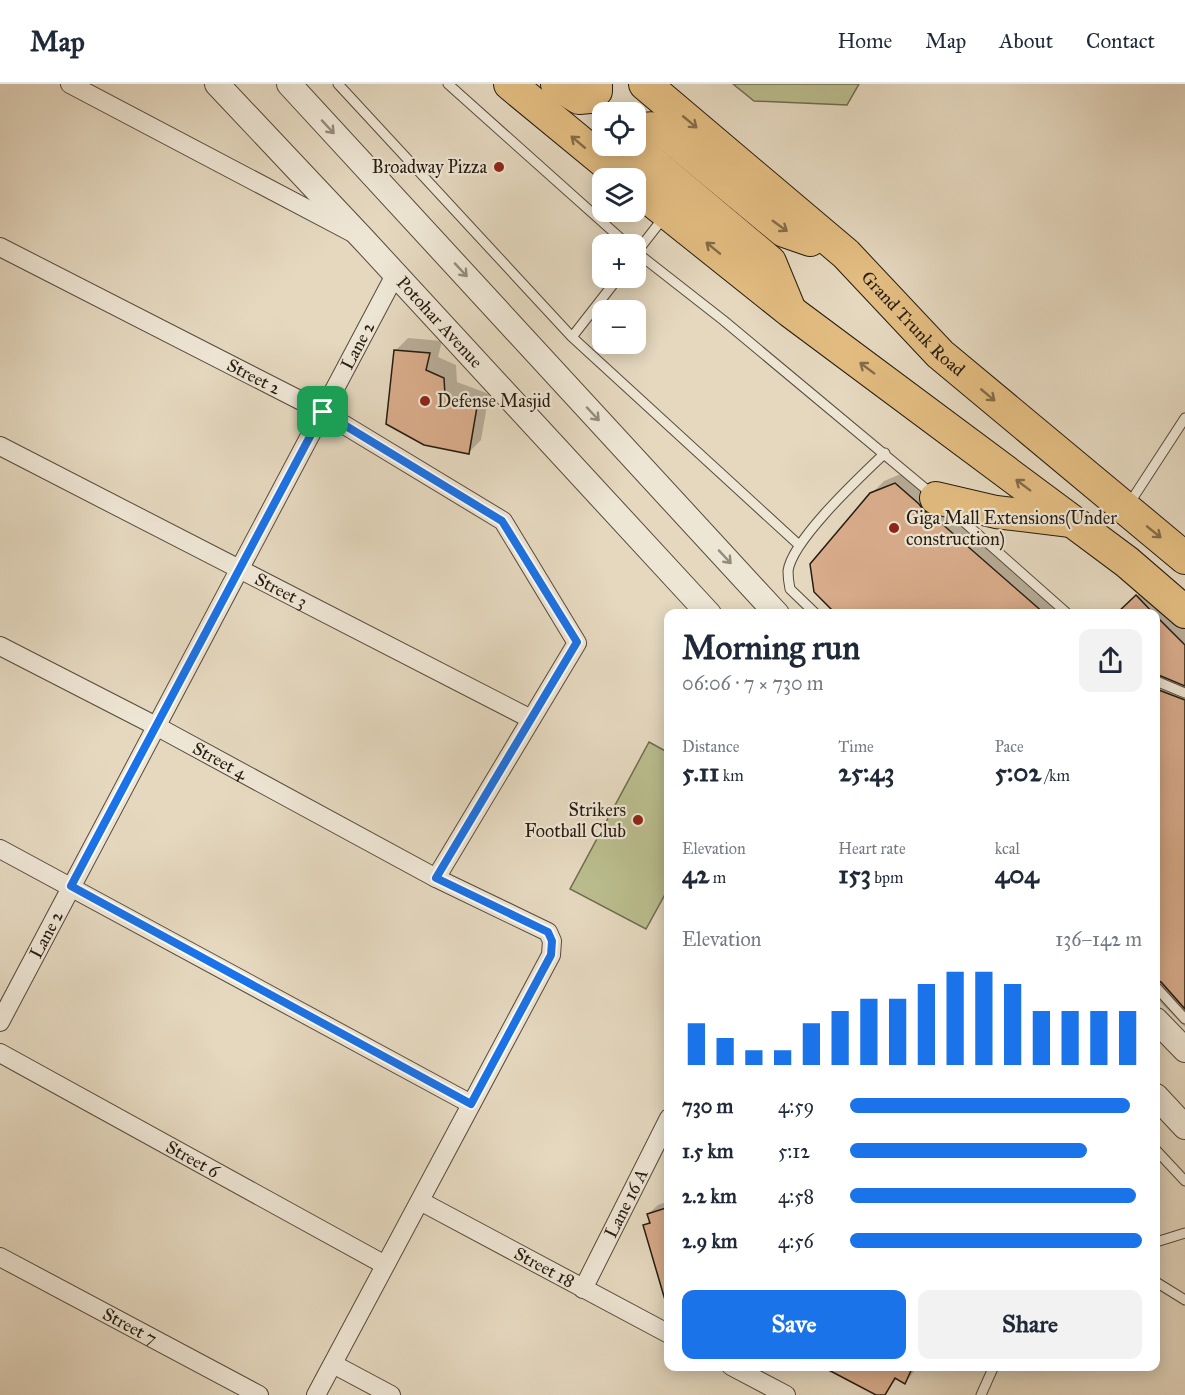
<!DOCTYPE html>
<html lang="en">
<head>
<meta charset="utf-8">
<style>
	:root { --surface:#fff; --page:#f2f2f3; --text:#1f2937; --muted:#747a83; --line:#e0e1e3; --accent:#1a73e8 }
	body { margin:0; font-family:"IM FELL Great Primer",serif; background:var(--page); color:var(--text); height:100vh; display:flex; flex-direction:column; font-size:22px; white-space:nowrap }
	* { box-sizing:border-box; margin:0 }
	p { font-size:20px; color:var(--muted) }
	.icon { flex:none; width:33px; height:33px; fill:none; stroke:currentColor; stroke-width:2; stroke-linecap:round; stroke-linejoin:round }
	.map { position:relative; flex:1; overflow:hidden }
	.side { position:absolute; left:664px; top:525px; width:496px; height:762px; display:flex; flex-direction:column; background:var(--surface); border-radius:12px; box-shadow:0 3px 15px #0003 }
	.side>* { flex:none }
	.controls { position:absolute; left:592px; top:18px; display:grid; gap:12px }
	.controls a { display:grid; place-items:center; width:54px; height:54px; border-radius:12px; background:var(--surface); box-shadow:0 3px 15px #0003; font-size:30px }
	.pin { position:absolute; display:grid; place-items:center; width:51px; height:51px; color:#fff; margin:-26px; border-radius:12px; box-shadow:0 3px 9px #0006 }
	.round { display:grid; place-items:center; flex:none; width:63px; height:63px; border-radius:12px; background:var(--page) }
	.summary { display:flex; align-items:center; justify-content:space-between; height:102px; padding:0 18px }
	h1 { font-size:33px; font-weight:800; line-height:45px }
	.stats { display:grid; grid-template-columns:repeat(3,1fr); gap:9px; height:102px; padding:6px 18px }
	.stats div { display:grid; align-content:center }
	.stats b { font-size:26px; font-weight:800 }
	.stats small { font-size:16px; font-weight:400 }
	.stats p { font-size:16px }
	.chart { height:168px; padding:12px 18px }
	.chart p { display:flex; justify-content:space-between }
	.chart svg { width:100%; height:108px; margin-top:6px; stroke:var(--accent); stroke-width:6 }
	.cta { display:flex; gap:12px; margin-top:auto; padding:12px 18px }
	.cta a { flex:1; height:69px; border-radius:12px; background:var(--accent); color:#fff; font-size:24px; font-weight:800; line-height:69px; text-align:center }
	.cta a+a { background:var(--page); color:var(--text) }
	ul { padding:0 18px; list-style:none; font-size:20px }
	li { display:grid; grid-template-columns:96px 72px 1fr; align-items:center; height:45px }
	li i { height:15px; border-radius:8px; background:var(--accent) }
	header { display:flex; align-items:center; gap:36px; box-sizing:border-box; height:84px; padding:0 30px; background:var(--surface); border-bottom:2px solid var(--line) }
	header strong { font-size:28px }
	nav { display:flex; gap:33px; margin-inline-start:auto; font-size:21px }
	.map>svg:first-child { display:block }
	.green { fill:#babd8e; stroke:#706c4e; stroke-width:1.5 }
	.shadow { fill:#0003 }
	.building { fill:#d9ac8b; stroke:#261b0f; stroke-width:1.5 }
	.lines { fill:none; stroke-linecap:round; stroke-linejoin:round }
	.service-casing { stroke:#564a3b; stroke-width:11 }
	.minor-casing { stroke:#564a3b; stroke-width:20 }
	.tertiary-casing { stroke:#564a3b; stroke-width:26 }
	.trunk-casing { stroke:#261b0f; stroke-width:34 }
	.service { stroke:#eee6d5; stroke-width:9 }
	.minor { stroke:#eee6d5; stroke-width:18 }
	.tertiary { stroke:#eee6d5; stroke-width:24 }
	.trunk { stroke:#e2bc80; stroke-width:32 }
	.oneway { stroke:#846c48 }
	.oneway2 { stroke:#948b7c }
	.route-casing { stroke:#fff; stroke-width:12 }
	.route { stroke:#1a73e8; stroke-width:8 }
	.poi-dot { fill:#8f2418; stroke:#eee6d5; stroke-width:2 }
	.labels { text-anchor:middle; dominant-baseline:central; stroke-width:4.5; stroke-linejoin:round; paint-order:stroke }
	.poi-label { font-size:18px; fill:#261b0f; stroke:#eee6d5; text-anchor:end }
	.street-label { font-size:18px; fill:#261b0f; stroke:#eee6d5 }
</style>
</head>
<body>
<header>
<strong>Map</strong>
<nav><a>Home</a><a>Map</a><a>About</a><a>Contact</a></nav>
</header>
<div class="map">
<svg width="1185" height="1311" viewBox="0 0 1185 1311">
	<rect width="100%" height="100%" fill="#e5d8bf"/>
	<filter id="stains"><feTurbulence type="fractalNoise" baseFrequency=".00333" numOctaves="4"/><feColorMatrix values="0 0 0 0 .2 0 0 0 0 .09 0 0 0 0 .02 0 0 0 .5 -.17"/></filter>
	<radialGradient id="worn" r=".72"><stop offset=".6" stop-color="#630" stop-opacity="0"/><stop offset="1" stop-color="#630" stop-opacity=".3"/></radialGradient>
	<!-- green -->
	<path class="green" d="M733,0h126l-12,21 -93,-4z
		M649,658l20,11v134l-23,42 -76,-40z"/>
	<!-- shadow -->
	<path class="shadow" d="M408,254l34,3 -4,16 18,8 1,17 32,12 -8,46 -13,13 -73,-102z
		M908,387l164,143h-234l33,-120 13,-13z
		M1149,500l36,36v407l-29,-29v-384h-39z
		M669,1117v84l-24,-59 5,-6 -2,-6 10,-9z
		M824,1282h101l-4,5 -5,-2 -11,14 -8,-5 -13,17h-5z"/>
	<!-- building -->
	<path class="building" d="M394,266l36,3 -4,17 18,8 1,17 32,12 -8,47 -45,-9 -38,-21z
		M895,399l24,21 5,7 9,5 112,98h-209l-22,-22 -4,-28 60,-71z
		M1136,511l18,19h-38z
		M1156,532l29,29v41l-29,-12z
		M1156,605l29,11v309l-24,-27 -5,-2z
		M669,1123v93h-4l-22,-75 7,-2 -3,-9z
		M821,1282h92l-8,18 -10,-6 -10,17h-9z"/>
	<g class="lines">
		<!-- service casing -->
		<g class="service-casing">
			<path id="service" d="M338,0l234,253 227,208
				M448,0l179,160
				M636,168l87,68 210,175
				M636,169l28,-36
				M572,253l46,-59
				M1129,420l56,-86
				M955,430l113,100
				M816,530l-26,-25c-1,-5 -2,-12 -2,-18 4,-31 73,-95 97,-118
				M1156,597l29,12
				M1156,903l29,32
				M1156,1066l29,31
				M1156,1158l29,-9
				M1156,1198l29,18
				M981,1311l13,-29"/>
		</g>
		<!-- minor casing -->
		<g class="minor-casing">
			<g id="minor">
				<path d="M70,0l281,148"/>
				<path id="s1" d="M0,163l323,165 180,109 74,122 -141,235"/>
				<path id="s2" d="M0,362l531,273"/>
				<path id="s3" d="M0,562l156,80 280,152 112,54 4,9 -1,14 -235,440"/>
				<path d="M0,765l471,255"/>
				<path id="s4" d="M0,938l395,-747"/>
				<path id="s5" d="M0,969l385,212"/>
				<path id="s6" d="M420,1117l249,133"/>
				<path id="s7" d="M0,1173l259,138"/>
				<path id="s8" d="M583,1205l86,-171"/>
				<path d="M333,1280l58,31"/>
				<path d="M731,1282l55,29"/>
			</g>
		</g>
		<!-- tertiary casing -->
		<g class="tertiary-casing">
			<g id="tertiary">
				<path id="s9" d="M217,0l146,155 346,375"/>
				<path d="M289,0l488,530"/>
				<path d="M1156,936l29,30"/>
				<path d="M1156,1012l29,31"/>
			</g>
		</g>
		<!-- trunk casing -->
		<g class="trunk-casing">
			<g id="trunk">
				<path d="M510,0l114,94"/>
				<path d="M557,0l22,14 11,-1 6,-6v-7"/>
				<path id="s10" d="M645,0l201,170 94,100 245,204"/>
				<path d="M636,55c4,-12 15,-12 26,-9l122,101 26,9"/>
				<path d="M636,61l1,4 13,12 120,101 19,46"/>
				<path d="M636,104l154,123 337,251 58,50"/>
				<path d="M936,414l60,14 75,9"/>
			</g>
		</g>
		<!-- service -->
		<use href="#service" class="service"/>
		<!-- minor -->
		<use href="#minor" class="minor"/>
		<!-- tertiary -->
		<use href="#tertiary" class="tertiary"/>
		<!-- trunk -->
		<use href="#trunk" class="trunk"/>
	</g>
	<!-- one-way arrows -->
	<defs><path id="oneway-shaft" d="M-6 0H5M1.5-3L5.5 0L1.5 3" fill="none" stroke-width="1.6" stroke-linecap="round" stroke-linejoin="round" transform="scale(1.5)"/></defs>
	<g class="oneway">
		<use href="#oneway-shaft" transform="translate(690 38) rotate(40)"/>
		<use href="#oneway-shaft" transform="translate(578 58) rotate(-140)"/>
		<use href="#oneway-shaft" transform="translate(780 142) rotate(36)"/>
		<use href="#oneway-shaft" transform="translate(713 164) rotate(-141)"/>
		<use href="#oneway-shaft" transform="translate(867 284) rotate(-143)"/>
		<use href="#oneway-shaft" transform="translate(988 311) rotate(40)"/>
		<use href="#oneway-shaft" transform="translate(1023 401) rotate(-143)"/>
		<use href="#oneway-shaft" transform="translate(1154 448) rotate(39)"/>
	</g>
	<g class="oneway2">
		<use href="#oneway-shaft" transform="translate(328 43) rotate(47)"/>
		<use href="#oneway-shaft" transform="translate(461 186) rotate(47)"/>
		<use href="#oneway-shaft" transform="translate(593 330) rotate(47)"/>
		<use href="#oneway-shaft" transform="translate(725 473) rotate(47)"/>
	</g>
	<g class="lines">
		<!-- route casing -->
		<g class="route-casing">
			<path id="route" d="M323,328l179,109 75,121 -141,236 112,54 4,9 -1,14 -80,149 -400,-218z"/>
		</g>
		<!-- route -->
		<use href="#route" class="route"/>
	</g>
	<!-- markers -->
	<g class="poi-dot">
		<circle cx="499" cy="83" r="6"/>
		<circle cx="425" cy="317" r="6"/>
		<circle cx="894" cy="444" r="6"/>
		<circle cx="638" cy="736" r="6"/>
	</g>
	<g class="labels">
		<!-- poi labels -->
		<g class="poi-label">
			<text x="487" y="83">Broadway Pizza</text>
			<text x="437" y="317" text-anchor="start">Defense Masjid</text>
			<text x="906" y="434" text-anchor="start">Giga Mall Extensions(Under<tspan x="906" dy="21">construction)</tspan></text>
			<text x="626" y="726">Strikers<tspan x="626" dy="21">Football Club</tspan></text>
		</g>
		<!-- street labels -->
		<g class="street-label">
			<text stroke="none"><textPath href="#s9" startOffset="326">Potohar Avenue</textPath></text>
			<text stroke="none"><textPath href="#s10" startOffset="360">Grand Trunk Road</textPath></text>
			<text stroke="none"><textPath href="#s4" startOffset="765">Lane 2</textPath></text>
			<text stroke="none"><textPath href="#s1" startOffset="285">Street 2</textPath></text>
			<text stroke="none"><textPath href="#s2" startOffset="316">Street 3</textPath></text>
			<text stroke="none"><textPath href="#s3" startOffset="248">Street 4</textPath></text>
			<text stroke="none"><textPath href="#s4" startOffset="99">Lane 2</textPath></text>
			<text stroke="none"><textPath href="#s5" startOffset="220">Street 6</textPath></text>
			<text stroke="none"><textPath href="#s8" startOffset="96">Lane 16 A</textPath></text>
			<text stroke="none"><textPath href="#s6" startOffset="141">Street 18</textPath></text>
			<text stroke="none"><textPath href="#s7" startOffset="147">Street 7</textPath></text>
		</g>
	</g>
	<rect width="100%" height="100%" filter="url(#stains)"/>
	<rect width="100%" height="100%" fill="url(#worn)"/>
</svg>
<div class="controls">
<a><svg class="icon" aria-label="locate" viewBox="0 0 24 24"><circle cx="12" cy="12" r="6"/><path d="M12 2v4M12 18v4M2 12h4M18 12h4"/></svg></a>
<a><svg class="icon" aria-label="layers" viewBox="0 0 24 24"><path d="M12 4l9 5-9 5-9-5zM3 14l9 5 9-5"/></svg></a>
<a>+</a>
<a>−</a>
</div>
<div class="pin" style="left:323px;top:328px;background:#1e9e55"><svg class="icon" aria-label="arrive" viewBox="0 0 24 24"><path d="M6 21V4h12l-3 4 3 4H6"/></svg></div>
<section class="side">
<div class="summary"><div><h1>Morning run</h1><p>06:06 · 7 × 730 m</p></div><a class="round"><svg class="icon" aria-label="share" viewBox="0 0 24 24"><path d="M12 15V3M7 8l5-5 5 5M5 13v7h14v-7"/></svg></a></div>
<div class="stats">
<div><p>Distance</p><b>5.11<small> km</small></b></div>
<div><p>Time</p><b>25:43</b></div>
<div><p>Pace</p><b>5:02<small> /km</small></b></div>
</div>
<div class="stats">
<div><p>Elevation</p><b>42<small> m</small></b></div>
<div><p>Heart rate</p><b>153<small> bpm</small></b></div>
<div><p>kcal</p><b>404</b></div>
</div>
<div class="chart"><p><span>Elevation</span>136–142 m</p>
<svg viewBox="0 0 160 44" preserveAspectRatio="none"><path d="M5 44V27M15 44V33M25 44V38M35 44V38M45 44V27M55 44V22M65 44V17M75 44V17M85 44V11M95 44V6M105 44V6M115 44V11M125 44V22M135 44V22M145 44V22M155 44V22"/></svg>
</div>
<ul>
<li><b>730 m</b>4:59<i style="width:96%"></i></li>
<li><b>1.5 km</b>5:12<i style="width:81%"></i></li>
<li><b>2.2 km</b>4:58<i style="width:98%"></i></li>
<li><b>2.9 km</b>4:56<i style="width:100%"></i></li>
</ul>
<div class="cta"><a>Save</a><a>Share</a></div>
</section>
</div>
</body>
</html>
